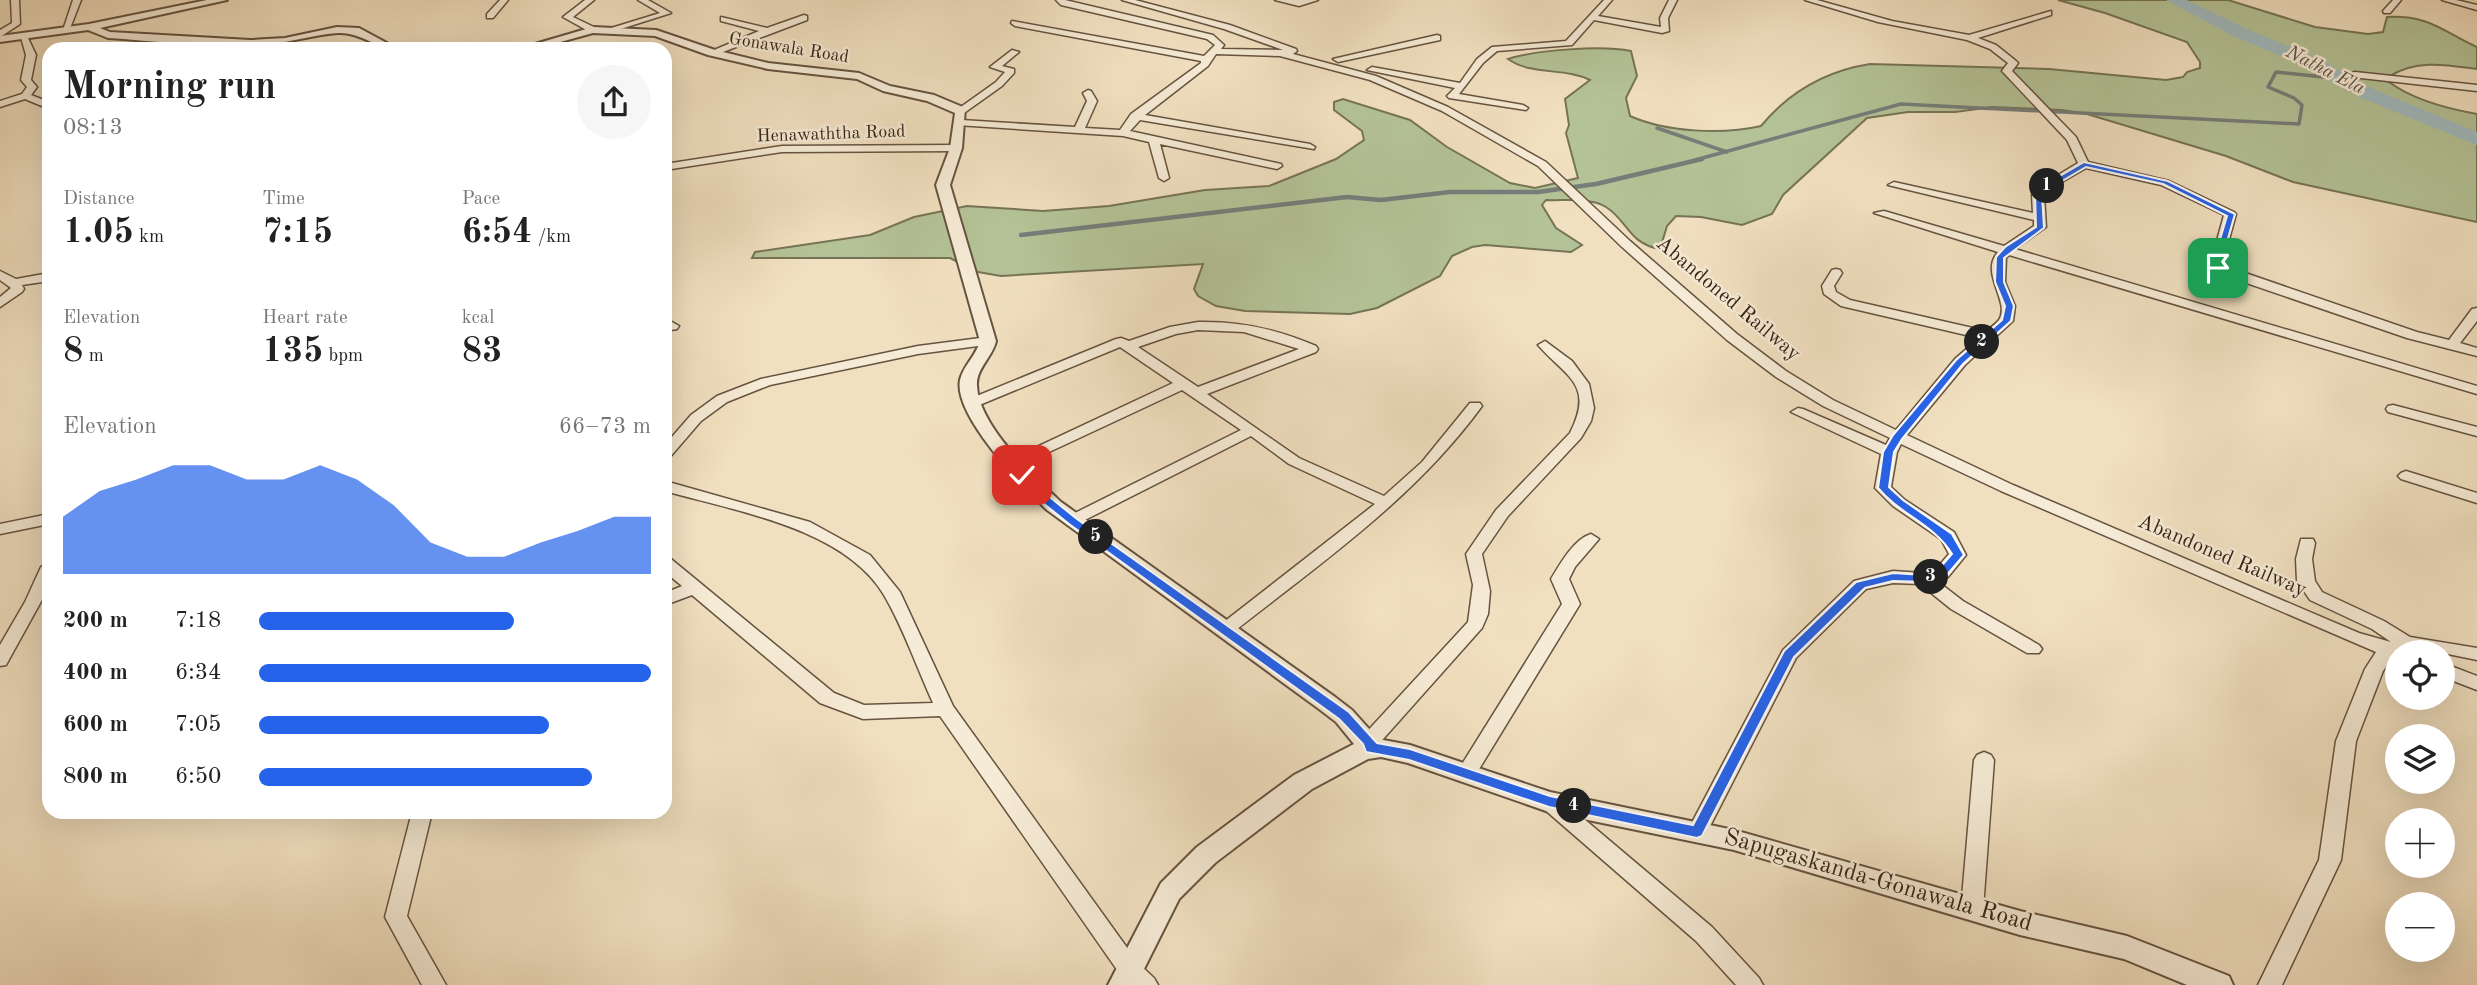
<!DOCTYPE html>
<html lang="en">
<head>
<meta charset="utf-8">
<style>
	:root { --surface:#fff; --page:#f6f6f6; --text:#222; --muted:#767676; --accent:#2563eb }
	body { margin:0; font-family:"Old Standard TT",serif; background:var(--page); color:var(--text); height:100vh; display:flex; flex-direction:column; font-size:26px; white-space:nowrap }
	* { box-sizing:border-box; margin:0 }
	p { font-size:23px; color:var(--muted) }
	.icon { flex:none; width:38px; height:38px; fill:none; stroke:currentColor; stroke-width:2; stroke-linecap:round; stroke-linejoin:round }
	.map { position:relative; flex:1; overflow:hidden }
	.details { position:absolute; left:42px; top:42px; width:630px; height:777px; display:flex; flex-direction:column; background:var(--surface); border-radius:21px; box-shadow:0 7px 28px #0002 }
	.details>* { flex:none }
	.tools { position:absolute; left:2385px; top:640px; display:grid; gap:14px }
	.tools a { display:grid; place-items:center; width:70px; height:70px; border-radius:50%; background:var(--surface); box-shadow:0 7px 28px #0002; font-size:35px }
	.pin { position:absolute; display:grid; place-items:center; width:60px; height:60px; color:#fff; margin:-30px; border-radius:14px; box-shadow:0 4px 10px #0006 }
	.km { position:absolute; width:35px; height:35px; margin:-18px; border-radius:50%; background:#222; color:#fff; font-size:19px; line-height:35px; text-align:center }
	.round { display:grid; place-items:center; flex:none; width:74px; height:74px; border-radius:37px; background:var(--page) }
	.overview { display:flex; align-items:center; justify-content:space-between; height:119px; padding:0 21px }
	h1 { font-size:38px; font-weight:700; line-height:52px }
	.stats { display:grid; grid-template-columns:repeat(3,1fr); gap:10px; height:119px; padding:7px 21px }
	.stats div { display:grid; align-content:center }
	.stats b { font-size:35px; font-weight:700 }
	.stats small { font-size:19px; font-weight:400 }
	.stats p { font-size:19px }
	.chart { height:196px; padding:14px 21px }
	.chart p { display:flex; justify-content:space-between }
	.chart svg { width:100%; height:126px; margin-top:7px; fill:var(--accent); opacity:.7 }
	ul { padding:0 21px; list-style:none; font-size:23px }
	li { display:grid; grid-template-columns:112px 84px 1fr; align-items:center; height:52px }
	li i { height:18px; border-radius:9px; background:var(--accent) }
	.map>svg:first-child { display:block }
	.green { fill:#b4c397; stroke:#767456; stroke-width:2 }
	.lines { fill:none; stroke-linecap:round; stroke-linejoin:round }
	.stream-far1 { stroke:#767e7a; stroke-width:3.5 }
	.stream { stroke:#767e7a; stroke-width:4.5 }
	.river { fill:#a0babe; fill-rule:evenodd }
	.minor-casing { stroke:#665340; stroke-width:3 }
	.tertiary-casing { stroke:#665340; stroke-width:4 }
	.minor { fill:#f6ebd6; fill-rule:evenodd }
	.tertiary { fill:#f6ebd6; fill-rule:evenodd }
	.route { fill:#2563eb; stroke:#fff; stroke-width:2 }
	.labels { text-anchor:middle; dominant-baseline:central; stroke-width:5; stroke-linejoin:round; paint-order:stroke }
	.far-street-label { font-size:18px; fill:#382415; stroke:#f6ebd6 }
	.far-water-label { font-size:19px; font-style:italic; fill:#575148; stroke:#f6ebd6 }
	.street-label { font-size:21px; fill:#382415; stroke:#f6ebd6 }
	.near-street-label { font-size:24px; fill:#382415; stroke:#f6ebd6 }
</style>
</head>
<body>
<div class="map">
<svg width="2477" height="985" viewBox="0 0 2477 985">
	<rect width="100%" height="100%" fill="#f1e0c0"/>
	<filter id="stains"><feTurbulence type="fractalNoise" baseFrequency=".00286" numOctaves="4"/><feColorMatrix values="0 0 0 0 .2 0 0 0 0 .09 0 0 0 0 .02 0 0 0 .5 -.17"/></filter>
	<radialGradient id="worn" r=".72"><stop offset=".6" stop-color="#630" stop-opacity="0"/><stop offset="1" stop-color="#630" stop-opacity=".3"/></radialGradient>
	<!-- green -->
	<path class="green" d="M2058,0h170l87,27 53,7 15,-2 4,-15c43,-2 55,14 90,30v22c-30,-4 -60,-10 -87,7l-1,6c23,17 60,27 88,32v108l-184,-40 -67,-26 -139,-42 -25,-4 -70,-3 -37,5h-47l-41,6 -84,77 -11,19 -30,11 -41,-8 -25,-1 -9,10 -7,23c-31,-5 -32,-28 -54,-42 -15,-10 -43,-6 -60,-7l-4,5 14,23 26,17 -11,7 -86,-7 -13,2 -20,9 -12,20 -63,32 -27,6 -105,-3 -29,-5 -18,-10 -4,-7 9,-25 -202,12 -23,-4 -28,-14h-198l3,-6 115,-17 44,-18 53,-11 76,5 66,-5 96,-16 64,-4 67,-27 28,-19 -2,-9 -28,-21v-8l9,-3 67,21 37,27 63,36 25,5 43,-10 -12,-45 3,-8 -4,-26 25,-19c-26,-13 -58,-4 -82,-21 29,-9 93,-14 123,-8l6,25 -11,22 4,18c36,16 92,19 131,10 28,-34 65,-55 109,-62l179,5 117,11 17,-3 4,-5 13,-4v-6l-13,-20 -82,-29z"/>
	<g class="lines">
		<!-- stream-far1 -->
		<path class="stream-far1" d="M1657,128l70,24
			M1695,160l206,-56 398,20 3,-19 -8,-7 -26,-11 8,-15 65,7"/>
		<!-- stream -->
		<path class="stream" d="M1021,235l326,-38 34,3 69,-8h88l58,-8 106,-25"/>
		<!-- river -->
		<path class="river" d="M2166,0h21l60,29 68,28 58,32 104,43v13l-118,-48 -56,-32 -68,-28z"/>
		<!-- minor casing -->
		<g class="minor-casing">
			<path id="minor" d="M11,0h8l1,24 -20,13v-7l12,-7z
				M73,0h8l-12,31 -7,2z
				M500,0h8l-15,18h-6v-4z
				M585,0h9l-21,17 23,11v4h-6l-27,-15z
				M638,0h10l23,13 -63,20v-4l52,-16z
				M1056,0h9l148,35 11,10 -3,4 62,1 -59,-21 -102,-29h13l95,25 66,24 1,2 -4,3 83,22 72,31 98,55 84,79 107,93 49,37 47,29 63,30 59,-71 24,-21 -138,-32 -17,-12 -2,-8 10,-16 4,-1 4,1 2,3 -8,13 2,6 14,8 136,31c4,-3 10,-7 13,-11 12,-18 -20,-47 -1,-68l-124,-39 10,-2 120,35 30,-20v-6l-146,-35 6,-3 139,31 -1,-18 8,-9 38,-23 -11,-23 -63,-67 -2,-2 6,-8 -18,-14 -23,-9 -89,-18 -73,-22h12l75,21 77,14 82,-24v4l-73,23 18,7 20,16 2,2 -6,8 64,66 12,25 81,19 65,31 2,2 -14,51 195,67 32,8 23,-31 5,-1v13l-17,22 17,5v8l-70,-18 -187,-64 -10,-8 14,-51 -63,-30 -75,-17 -38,22 -4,5 2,32 -31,22 462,137v8l-468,-139 -3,3 -1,24 10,24 -2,15 -48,44 -58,70 106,50 346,148 32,9 -19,-13 -62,-29 -13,-19 -1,-22 5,-20h12l2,4 -3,16 3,22 7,11 62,29 26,16 67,11v12l-34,-7 -36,-4v4h-9v6l-6,-1 -9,13 -27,70 -15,119 -59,125h-24l61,-125 17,-119 29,-72 11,-17 -375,-161 -100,-47 -4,8 -6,35 14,13 49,32 12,23 -18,22 -11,4 26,20 76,44 3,4 -3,4h-12l-76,-44 -31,-25 -27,-1 -27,6 -70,69 -92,180 -7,2 -7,-2 -3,-6 96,-182 71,-69 39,-10 30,2 13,-4 13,-15 -8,-15 -48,-33 -18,-18 6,-34 -90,-42 7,-4 5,1 83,36 4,-7 -67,-32 -47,-29 -49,-37 -105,-93 -84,-81 -96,-55 -72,-31 -90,-24 -64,-2 -8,12 -63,49 165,29 5,3 -1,2 -174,-29 -10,11 151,33 1,2 -5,3 -117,-25 9,34 -5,3 -5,-3 -10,-36 -26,-6 -166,-11 -1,-2 5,-3 114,7 12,-26 -4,-8 5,-3 3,1 6,10 -12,27 35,2 11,-16 70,-51v-2l-186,-35 -4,-3 1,-2 192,35 11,-11 -8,-6 -146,-34z
				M1275,0h43l-19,6z
				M1604,0h8l-14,16 63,11 -1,-9 9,-18h8l-9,18 1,13 -7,2 -68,-13 -22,25 -75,6 -14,12 -24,31 64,11 5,3 -2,2 -77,-12 -2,-2 8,-8 -88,-18 5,-3 88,16 17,-24 15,-12 74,-6z
				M2393,0h8l-11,13h-6l-1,-2z
				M2442,0h14l21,5v5z
				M804,15l3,1v4l-92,35 -8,-2 52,-22 -38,-10v-4l46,11z
				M20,34h6l10,21 -5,25 6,7 -6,8 18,7v7l-24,-10 -25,8v-6l22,-7 5,-7 -6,-7 5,-25z
				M1437,35l3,1v4l-102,22 -5,-3z
				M1012,50l7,2 -17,14 12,3v4l-12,13 -38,27h-6v-4l38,-27 9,-10 -15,-5z
				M2355,72l122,13v6l-125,-14v-4z
				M782,146l174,-1 5,3 -5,3 -174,1 -117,18v-6z
				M0,271l16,8 33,-6v8l-27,4 2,4 -2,3 -22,15v-10l11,-9 -11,-8z
				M672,322l7,4 -2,3 -12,2v-8z
				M1198,322c42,-1 79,7 118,24l2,3 -2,3 -109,42 92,64 85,38 38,-34 48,-59h10l2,3c-67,92 -161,157 -250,227h-12l-3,-4 3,-4 155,-121 -86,-40 -38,-28 -178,90 -6,-1 -2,-4 2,-4 174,-87 -59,-40 -165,77h-10l-3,-3 3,-3 166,-78 -53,-36 -143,59 -5,1 -7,-4 2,-3 149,-61 5,-1 8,3 41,-14zM1198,330l46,2 55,17 -101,38 -60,-40 38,-13z
				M988,337l5,1v6l-75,10 -148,31 -43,17 -26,19 -31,36 -5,2v-14l26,-30 26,-19 44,-17 157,-33z
				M1545,341l27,20 17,23 5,24 -3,13 -10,17 -73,78 -26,38 8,37 -2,23 -6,14 -106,119 -7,2 -7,-2 -3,-5 3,-5 106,-115 5,-37 -7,-31 30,-44 74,-77c25,-49 -4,-56 -32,-88z
				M2393,405l84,22v9l-89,-24 -2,-3 2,-3z
				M2406,471l71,22v10l-76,-24 -3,-3 3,-3z
				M665,481l145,41 60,33 30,37 53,114 185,257 16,15 4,7h-28l-8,-8 -182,-261 -77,3 -43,-16 -128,-108 -27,10v-12l17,-7 -17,-14v-14l6,1 163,134 30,12 69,-2c-16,-35 -30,-76 -49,-108 -40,-67 -149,-84 -219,-104z
				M49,514v10l-49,10v-10z
				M1591,534l8,5 -24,28 -6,12 11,25 -107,175 -7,3 -7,-3 -3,-5 3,-5 103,-165 -11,-25c9,-15 23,-40 40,-45z
				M49,562v25l-43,78 -6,1v-21l25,-43 16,-35z
				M2443,663l34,13v14l-34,-13z
				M1984,752l7,3 3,5 -11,149 -3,7 -8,2 -8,-2 -3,-7 13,-149 3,-5z
				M1551,795l7,2 154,130 47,51 4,7h-27l-40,-44 -152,-132 -3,-6 3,-6z
				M412,812h20l-25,104 39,69h-24l-37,-68z"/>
		</g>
		<!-- tertiary casing -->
		<g class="tertiary-casing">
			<path id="tertiary" d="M207,0h20l-127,28 10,4 140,8 35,-2 52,-11 22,1 39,21c-22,0 -37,-17 -60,-16 -29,2 -55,12 -85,13 -48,2 -97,-5 -145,-8l-20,-8 -88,12v-6l89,-12z
				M593,27l63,3 59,20 53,13 91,10 31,13 44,9 31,13 -3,40 -12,37 46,156c-3,15 -20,28 -19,44 1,40 56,91 84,117l274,195 17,13 26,29 32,6 140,47 184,38 286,81 107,25 102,40 4,9h-46l-63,-26 -104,-24 -286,-85 -185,-38 -141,-49 -27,-6 -13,2 -56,30 -97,74 -36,36 -43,86h-28l53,-102 36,-36 97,-72 60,-31 -18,-22 -17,-13 -272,-199c-24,-23 -94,-95 -87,-130 3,-14 16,-24 20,-39l-44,-156 14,-37 5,-35 -28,-12 -44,-10 -26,-12 -89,-10 -60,-14 -53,-19 -62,-3 -58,16h-17z"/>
		</g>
		<!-- minor -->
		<use href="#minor" class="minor"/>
		<!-- tertiary -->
		<use href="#tertiary" class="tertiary"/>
	</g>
	<!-- route -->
	<path class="route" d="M2084,162l84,19 67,33 -15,52 2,2 -4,3 -6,-5 15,-50 -64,-32 -77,-17 -39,23 -5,5 2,33 -40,30v24l10,24 -3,15 -48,43 -61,75 -8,13 -5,35 14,13 49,34 12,21 -18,21 -18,6 -35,-1 -28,7 -71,69 -92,179 -5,2 -148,-31 -140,-47 -43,-8 -3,-8 -24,-25 -270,-195 -31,-25 -22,-24 10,-3 20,22 31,25 272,193 28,31 33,6 140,47 143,29 91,-174 72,-69 37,-9 30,2 15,-5 14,-16c-17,-29 -53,-40 -74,-66l5,-36 10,-17 63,-75 46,-40 3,-14 -10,-24 1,-25 9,-10 31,-20 -1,-34 6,-6z"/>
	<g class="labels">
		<!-- far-street labels -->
		<g class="far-street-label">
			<text transform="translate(789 48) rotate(9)">Gonawala Road</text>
			<text transform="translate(831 134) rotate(-2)">Henawaththa Road</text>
		</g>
		<!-- far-water labels -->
		<g class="far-water-label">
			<text transform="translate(2325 71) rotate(27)">Natha Ela</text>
		</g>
		<!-- street labels -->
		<g class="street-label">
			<text transform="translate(1728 299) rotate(40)">Abandoned Railway</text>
			<text transform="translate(2222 556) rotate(23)">Abandoned Railway</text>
		</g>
		<!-- near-street labels -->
		<g class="near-street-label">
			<text transform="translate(1878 881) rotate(16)">Sapugaskanda-Gonawala Road</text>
		</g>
	</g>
	<rect width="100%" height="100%" filter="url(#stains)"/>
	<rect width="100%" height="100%" fill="url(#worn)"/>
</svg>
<div class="tools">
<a><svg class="icon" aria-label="locate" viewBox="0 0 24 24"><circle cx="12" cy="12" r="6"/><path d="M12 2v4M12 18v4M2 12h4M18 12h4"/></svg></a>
<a><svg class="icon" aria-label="layers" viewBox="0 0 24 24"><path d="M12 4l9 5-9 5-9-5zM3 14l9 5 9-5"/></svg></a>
<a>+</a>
<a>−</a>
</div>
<div class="pin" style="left:2218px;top:268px;background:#1e9e55"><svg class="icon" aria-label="arrive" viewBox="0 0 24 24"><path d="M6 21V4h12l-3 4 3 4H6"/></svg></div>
<div class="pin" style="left:1022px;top:475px;background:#d93025"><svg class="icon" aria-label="check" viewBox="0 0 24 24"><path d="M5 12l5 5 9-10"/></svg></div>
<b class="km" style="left:2047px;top:186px">1</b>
<b class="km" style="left:1982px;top:342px">2</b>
<b class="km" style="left:1931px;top:577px">3</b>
<b class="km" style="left:1574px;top:806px">4</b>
<b class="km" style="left:1096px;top:537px">5</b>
<section class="details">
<div class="overview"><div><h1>Morning run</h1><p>08:13</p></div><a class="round"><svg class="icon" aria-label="share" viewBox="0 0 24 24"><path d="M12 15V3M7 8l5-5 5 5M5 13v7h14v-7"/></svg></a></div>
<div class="stats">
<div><p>Distance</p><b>1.05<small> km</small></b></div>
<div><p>Time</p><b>7:15</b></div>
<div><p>Pace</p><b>6:54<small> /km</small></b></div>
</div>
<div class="stats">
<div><p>Elevation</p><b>8<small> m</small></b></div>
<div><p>Heart rate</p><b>135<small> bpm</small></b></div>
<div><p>kcal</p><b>83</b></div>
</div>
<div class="chart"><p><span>Elevation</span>66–73 m</p>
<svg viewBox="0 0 160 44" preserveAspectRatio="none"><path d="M0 44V24L10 15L20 11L30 6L40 6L50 11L60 11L70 6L80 11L90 20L100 33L110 38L120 38L130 33L140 29L150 24L160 24V44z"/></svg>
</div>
<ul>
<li><b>200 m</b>7:18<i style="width:65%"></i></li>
<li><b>400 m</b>6:34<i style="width:100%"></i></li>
<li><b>600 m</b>7:05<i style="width:74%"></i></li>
<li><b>800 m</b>6:50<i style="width:85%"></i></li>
</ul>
</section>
</div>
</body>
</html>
